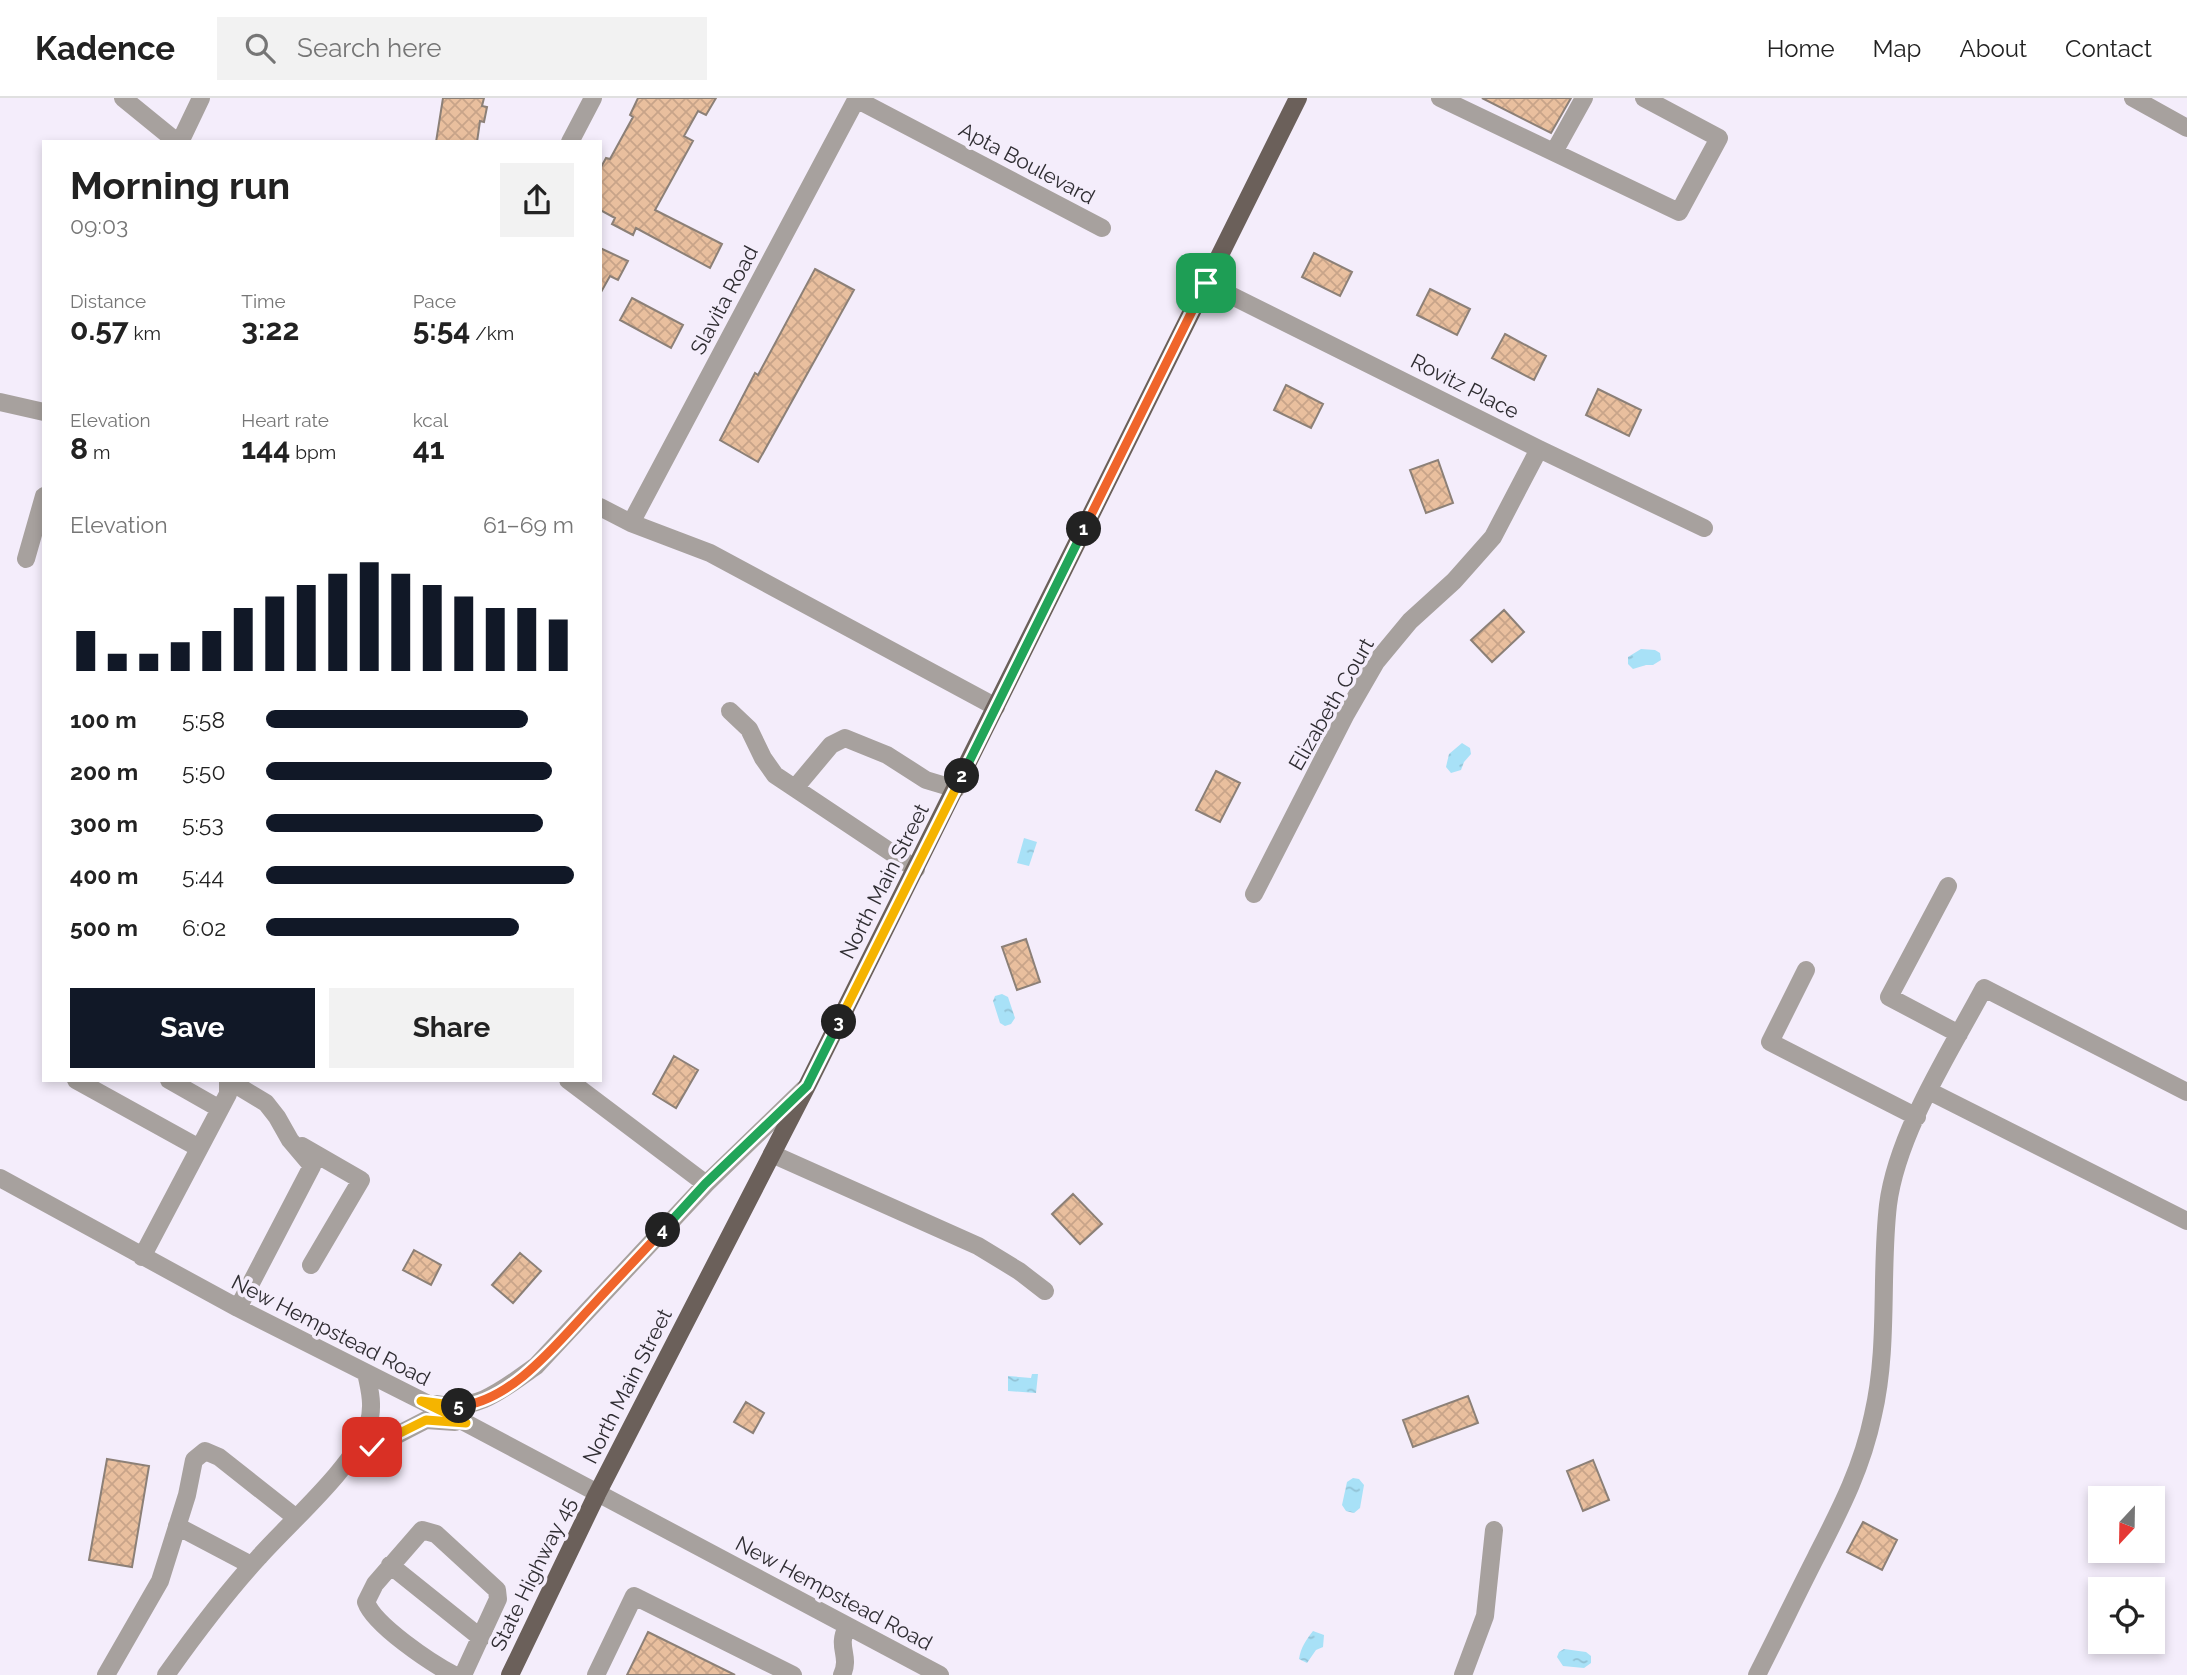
<!DOCTYPE html>
<html lang="en">
<head>
<meta charset="utf-8">
<style>
	:root { --surface:#fff; --page:#f2f2f2; --text:#222; --muted:#767676; --line:#e0e0e0; --accent:#111827 }
	body { margin:0; font-family:Raleway,sans-serif; background:var(--page); color:var(--text); height:100vh; display:flex; flex-direction:column; font-size:26px; white-space:nowrap }
	* { box-sizing:border-box; margin:0 }
	p { font-size:23px; color:var(--muted) }
	.icon { flex:none; width:38px; height:38px; fill:none; stroke:currentColor; stroke-width:2; stroke-linecap:round; stroke-linejoin:round }
	.map { position:relative; flex:1; overflow:hidden }
	.details { position:absolute; left:42px; top:42px; width:560px; height:942px; display:flex; flex-direction:column; background:var(--surface); border-radius:0px; box-shadow:0 4px 10px #0003 }
	.details>* { flex:none }
	.needle { width:46px; rotate:202deg }
	.controls { position:absolute; left:2088px; top:1388px; display:grid; gap:14px }
	.controls a { display:grid; place-items:center; width:77px; height:77px; border-radius:0px; background:var(--surface); box-shadow:0 4px 10px #0003; font-size:35px }
	.pin { position:absolute; display:grid; place-items:center; width:60px; height:60px; color:#fff; margin:-30px; border-radius:14px; box-shadow:0 4px 10px #0006 }
	.km { position:absolute; width:35px; height:35px; margin:-18px; border-radius:50%; background:#222; color:#fff; font-size:19px; line-height:35px; text-align:center }
	.round { display:grid; place-items:center; flex:none; width:74px; height:74px; border-radius:0px; background:var(--page) }
	.head { display:flex; align-items:center; justify-content:space-between; height:119px; padding:0 28px }
	h1 { font-size:38px; font-weight:700; line-height:52px }
	.figures { display:grid; grid-template-columns:repeat(3,1fr); gap:10px; height:119px; padding:7px 28px }
	.figures div { display:grid; align-content:center }
	.figures b { font-size:30px; font-weight:700 }
	.figures small { font-size:19px; font-weight:400 }
	.figures p { font-size:19px }
	.chart { height:196px; padding:14px 28px }
	.chart p { display:flex; justify-content:space-between }
	.chart svg { width:100%; height:126px; margin-top:7px; stroke:var(--accent); stroke-width:6 }
	.action { display:flex; gap:14px; margin-top:auto; padding:14px 28px }
	.action a { flex:1; height:80px; border-radius:0px; background:var(--accent); color:#fff; font-size:28px; font-weight:700; line-height:80px; text-align:center }
	.action a+a { background:var(--page); color:var(--text) }
	ul { padding:0 28px; list-style:none; font-size:23px }
	li { display:grid; grid-template-columns:112px 84px 1fr; align-items:center; height:52px }
	li i { height:18px; border-radius:9px; background:var(--accent) }
	header { display:flex; align-items:center; gap:42px; box-sizing:border-box; height:98px; padding:0 35px; background:var(--surface); border-bottom:2px solid var(--line) }
	header strong { font-size:33px }
	nav { display:flex; gap:38px; margin-inline-start:auto; font-size:24px }
	.search { width:490px; height:63px; background:var(--page); display:flex; align-items:center; gap:18px; box-sizing:border-box; padding:0 24px; border-radius:0px; color:var(--muted); font-size:26px }
	.map>svg:first-child { display:block }
	.water { fill:url(#water-ripples) }
	.building { fill:url(#building-cross-hatch); stroke:#8c8077; stroke-width:2 }
	.lines { fill:none; stroke-linecap:round; stroke-linejoin:round }
	.minor { stroke:#a7a19e; stroke-width:18 }
	.major { stroke:#6b605a; stroke-width:18 }
	.split-1-casing { stroke:#fff; stroke-width:14 }
	.split-2-casing { stroke:#fff; stroke-width:14 }
	.split-3-casing { stroke:#fff; stroke-width:14 }
	.split-4-casing { stroke:#fff; stroke-width:14 }
	.split-5-casing { stroke:#fff; stroke-width:14 }
	.split-6-casing { stroke:#fff; stroke-width:14 }
	.split-1 { stroke:#f0652b; stroke-width:9 }
	.split-2 { stroke:#22a559; stroke-width:9 }
	.split-3 { stroke:#f5b400; stroke-width:9 }
	.split-4 { stroke:#22a559; stroke-width:9 }
	.split-5 { stroke:#f0652b; stroke-width:9 }
	.split-6 { stroke:#f5b400; stroke-width:9 }
	.labels { text-anchor:middle; dominant-baseline:central; stroke-width:7; stroke-linejoin:round; paint-order:stroke }
	.street-label { font-size:21px; fill:#2f2d32; stroke:#f4edfb }
</style>
</head>
<body>
<header>
<strong>Kadence</strong>
<div class="search"><svg class="icon" aria-label="search" viewBox="0 0 24 24"><circle cx="10" cy="10" r="6"/><path d="M15 15l6 6"/></svg>Search here</div>
<nav><a>Home</a><a>Map</a><a>About</a><a>Contact</a></nav>
</header>
<div class="map">
<svg width="2187" height="1577" viewBox="0 0 2187 1577">
	<defs>
		<pattern id="water-ripples" width="26" height="14" patternUnits="userSpaceOnUse" patternTransform="scale(1.75)"><rect width="26" height="14" fill="#a8e1f7"/><path d="M2 4q2-2 4 0t4 0M15 11q2-2 4 0t4 0" fill="none" stroke="#91c1d4"/></pattern>
		<pattern id="building-cross-hatch" width="8" height="8" patternUnits="userSpaceOnUse" patternTransform="scale(1.75)"><rect width="8" height="8" fill="#e9bf9e"/><path d="M0 0l8 8M0 8l8-8" fill="none" stroke="#c8a489"/></pattern>
	</defs>
	<rect width="100%" height="100%" fill="#f4edfb"/>
	<!-- water -->
	<path class="water" d="M1641,551l14,1 5,3 1,7 -8,5h-7l-13,4 -5,-5v-7z
		M1462,645l8,5 1,6 -7,8 -3,8 -10,3 -5,-6 3,-13z
		M1024,740l13,4 -8,24 -12,-3z
		M1002,896l6,3 7,21 -4,6 -6,2 -5,-3 -7,-22 2,-5z
		M1032,1276h6l-2,19 -28,-2v-15l23,2z
		M1353,1380l6,1 5,6 -4,23 -6,5 -8,-2 -4,-6 5,-23z
		M1313,1533l11,4 -1,12 -7,3 -9,13 -8,-4c2,-12 7,-19 14,-28z
		M1564,1551l22,3 5,4v7l-7,5 -21,-2 -6,-9 2,-5z"/>
	<!-- building -->
	<path class="building" d="M443,0h41l-2,8 5,1 -3,15 -4,-1 -3,21h-41z
		M638,0h78l-10,17 -8,-4 -14,25 9,5 -38,69 67,34 -12,24 -74,-40 -3,7 -21,-11 3,-6 -15,-8v-41l6,-11 4,1 23,-42 -3,-2z
		M1482,0h89l-20,35z
		M600,150l28,13 -10,19 -8,-4 -10,18z
		M1314,155l38,19 -12,24 -38,-19z
		M815,171l39,21 -96,172 -38,-22 35,-67 3,2z
		M1430,191l40,20 -13,26 -40,-20z
		M632,200l51,27 -12,23 -51,-28z
		M1505,236l41,22 -12,24 -42,-22z
		M1286,287l37,19 -12,24 -37,-18z
		M1598,291l43,21 -12,26 -43,-21z
		M1438,362l15,43 -27,10 -16,-43z
		M1504,512l20,22 -32,30 -21,-22z
		M1216,673l24,12 -20,39 -24,-12z
		M1026,841l14,43 -23,8 -15,-43z
		M674,958l24,14 -22,38 -23,-14z
		M1073,1096l29,30 -22,20 -28,-30z
		M414,1152l27,15 -10,20 -28,-15z
		M520,1155l21,18 -28,32 -21,-18z
		M1468,1298l10,27 -65,24 -10,-27z
		M746,1304l18,11 -11,20 -19,-11z
		M107,1361l42,7 -17,101 -43,-7z
		M1593,1362l16,40 -26,11 -16,-40z
		M1863,1424l34,18 -15,30 -35,-18z
		M648,1534l87,43h-108z"/>
	<g class="lines">
		<!-- minor -->
		<path class="minor" d="M123,0l54,44
			M1440,0l239,114 40,-74 -75,-40
			M2133,0l54,30
			M856,1l246,129
			M180,44l21,-44
			M570,44l23,-44
			M1554,54l30,-54
			M1206,185l333,166 165,79
			M0,304l44,10
			M600,409l31,16 79,30 286,154
			M631,425l226,-425
			M26,461l18,-63
			M730,613l19,18 14,29 12,17 141,94
			M795,690l36,-43 14,-7 42,17 39,25 30,9
			M1948,788l-59,111 70,37
			M1254,796l92,-180 30,-52 34,-41 44,-40 39,-44 46,-88
			M1806,872l-36,72 147,75
			M76,982l123,68
			M169,982l51,29
			M228,982l38,23 11,14 13,23 22,26 -74,142
			M568,982l138,104
			M1929,993l258,130
			M302,1048l59,34 -50,85
			M772,1056l206,92 41,25 26,20
			M0,1080l238,130 228,115 474,252
			M142,1159l86,-163v-14
			M437,1306c41,8 66,-15 99,-38l170,-182 98,-95
			M351,1364l21,-14 54,-28 29,2
			M177,1428l74,39
			M390,1467l91,73
			M106,1577l54,-94 27,-86 7,-35 11,-9 14,6 76,60
			M166,1577c29,-41 59,-81 93,-118 29,-33 96,-91 109,-132 6,-17 2,-35 -2,-52
			M454,1577c-23,-12 -80,-50 -88,-73l9,-18 47,-54 14,4 61,56 1,9 -35,76
			M596,1577l38,-79 159,79
			M842,1577c9,-20 -6,-27 5,-48
			M1463,1577l22,-59 9,-86
			M1757,1577c20,-39 39,-79 59,-118 24,-47 46,-89 57,-142 16,-69 7,-141 15,-210 9,-72 62,-153 96,-217l203,104"/>
		<!-- major -->
		<path class="major" d="M510,1577l87,-181 210,-408 491,-988"/>
	</g>
	<g class="lines">
		<!-- split-1 casing -->
		<g class="split-1-casing">
			<path id="split-1" d="M1084,431l122,-246"/>
		</g>
		<!-- split-2 casing -->
		<g class="split-2-casing">
			<path id="split-2" d="M962,678l122,-247"/>
		</g>
		<!-- split-3 casing -->
		<g class="split-3-casing">
			<path id="split-3" d="M839,924l123,-246"/>
		</g>
		<!-- split-4 casing -->
		<g class="split-4-casing">
			<path id="split-4" d="M663,1132l42,-46 102,-98 32,-64"/>
		</g>
		<!-- split-5 casing -->
		<g class="split-5-casing">
			<path id="split-5" d="M459,1308c53,-4 100,-65 134,-101 23,-25 47,-50 70,-75"/>
		</g>
		<!-- split-6 casing -->
		<g class="split-6-casing">
			<path id="split-6" d="M372,1349l54,-27 40,3 -45,-22 38,5"/>
		</g>
		<!-- split-1 -->
		<use href="#split-1" class="split-1"/>
		<!-- split-2 -->
		<use href="#split-2" class="split-2"/>
		<!-- split-3 -->
		<use href="#split-3" class="split-3"/>
		<!-- split-4 -->
		<use href="#split-4" class="split-4"/>
		<!-- split-5 -->
		<use href="#split-5" class="split-5"/>
		<!-- split-6 -->
		<use href="#split-6" class="split-6"/>
	</g>
	<g class="labels">
		<!-- street labels -->
		<g class="street-label">
			<text transform="translate(1027 65) rotate(28)">Apta Boulevard</text>
			<text transform="translate(724 202) rotate(-62)">Slavita Road</text>
			<text transform="translate(1465 288) rotate(27)">Rovitz Place</text>
			<text transform="translate(1331 606) rotate(-60)">Elizabeth Court</text>
			<text transform="translate(884 783) rotate(-63)">North Main Street</text>
			<text transform="translate(331 1232) rotate(27)">New Hempstead Road</text>
			<text transform="translate(627 1288) rotate(-63)">North Main Street</text>
			<text transform="translate(533 1476) rotate(-64)">State Highway 45</text>
			<text transform="translate(834 1495) rotate(28)">New Hempstead Road</text>
		</g>
	</g>
</svg>
<div class="controls">
<a><svg class="needle" viewBox="-14 -14 28 28"><path d="M0-13l5 13h-10z" fill="#e53935"/><path d="M0 13l5-13h-10z" fill="#767676"/></svg></a>
<a><svg class="icon" aria-label="locate" viewBox="0 0 24 24"><circle cx="12" cy="12" r="6"/><path d="M12 2v4M12 18v4M2 12h4M18 12h4"/></svg></a>
</div>
<div class="pin" style="left:1206px;top:185px;background:#1e9e55"><svg class="icon" aria-label="arrive" viewBox="0 0 24 24"><path d="M6 21V4h12l-3 4 3 4H6"/></svg></div>
<div class="pin" style="left:372px;top:1349px;background:#d93025"><svg class="icon" aria-label="check" viewBox="0 0 24 24"><path d="M5 12l5 5 9-10"/></svg></div>
<b class="km" style="left:1084px;top:431px">1</b>
<b class="km" style="left:962px;top:678px">2</b>
<b class="km" style="left:839px;top:924px">3</b>
<b class="km" style="left:663px;top:1132px">4</b>
<b class="km" style="left:459px;top:1308px">5</b>
<section class="details">
<div class="head"><div><h1>Morning run</h1><p>09:03</p></div><a class="round"><svg class="icon" aria-label="share" viewBox="0 0 24 24"><path d="M12 15V3M7 8l5-5 5 5M5 13v7h14v-7"/></svg></a></div>
<div class="figures">
<div><p>Distance</p><b>0.57<small> km</small></b></div>
<div><p>Time</p><b>3:22</b></div>
<div><p>Pace</p><b>5:54<small> /km</small></b></div>
</div>
<div class="figures">
<div><p>Elevation</p><b>8<small> m</small></b></div>
<div><p>Heart rate</p><b>144<small> bpm</small></b></div>
<div><p>kcal</p><b>41</b></div>
</div>
<div class="chart"><p><span>Elevation</span>61–69 m</p>
<svg viewBox="0 0 160 44" preserveAspectRatio="none"><path d="M5 44V30M15 44V38M25 44V38M35 44V34M45 44V30M55 44V22M65 44V18M75 44V14M85 44V10M95 44V6M105 44V10M115 44V14M125 44V18M135 44V22M145 44V22M155 44V26"/></svg>
</div>
<ul>
<li><b>100 m</b>5:58<i style="width:85%"></i></li>
<li><b>200 m</b>5:50<i style="width:93%"></i></li>
<li><b>300 m</b>5:53<i style="width:90%"></i></li>
<li><b>400 m</b>5:44<i style="width:100%"></i></li>
<li><b>500 m</b>6:02<i style="width:82%"></i></li>
</ul>
<div class="action"><a>Save</a><a>Share</a></div>
</section>
</div>
</body>
</html>
